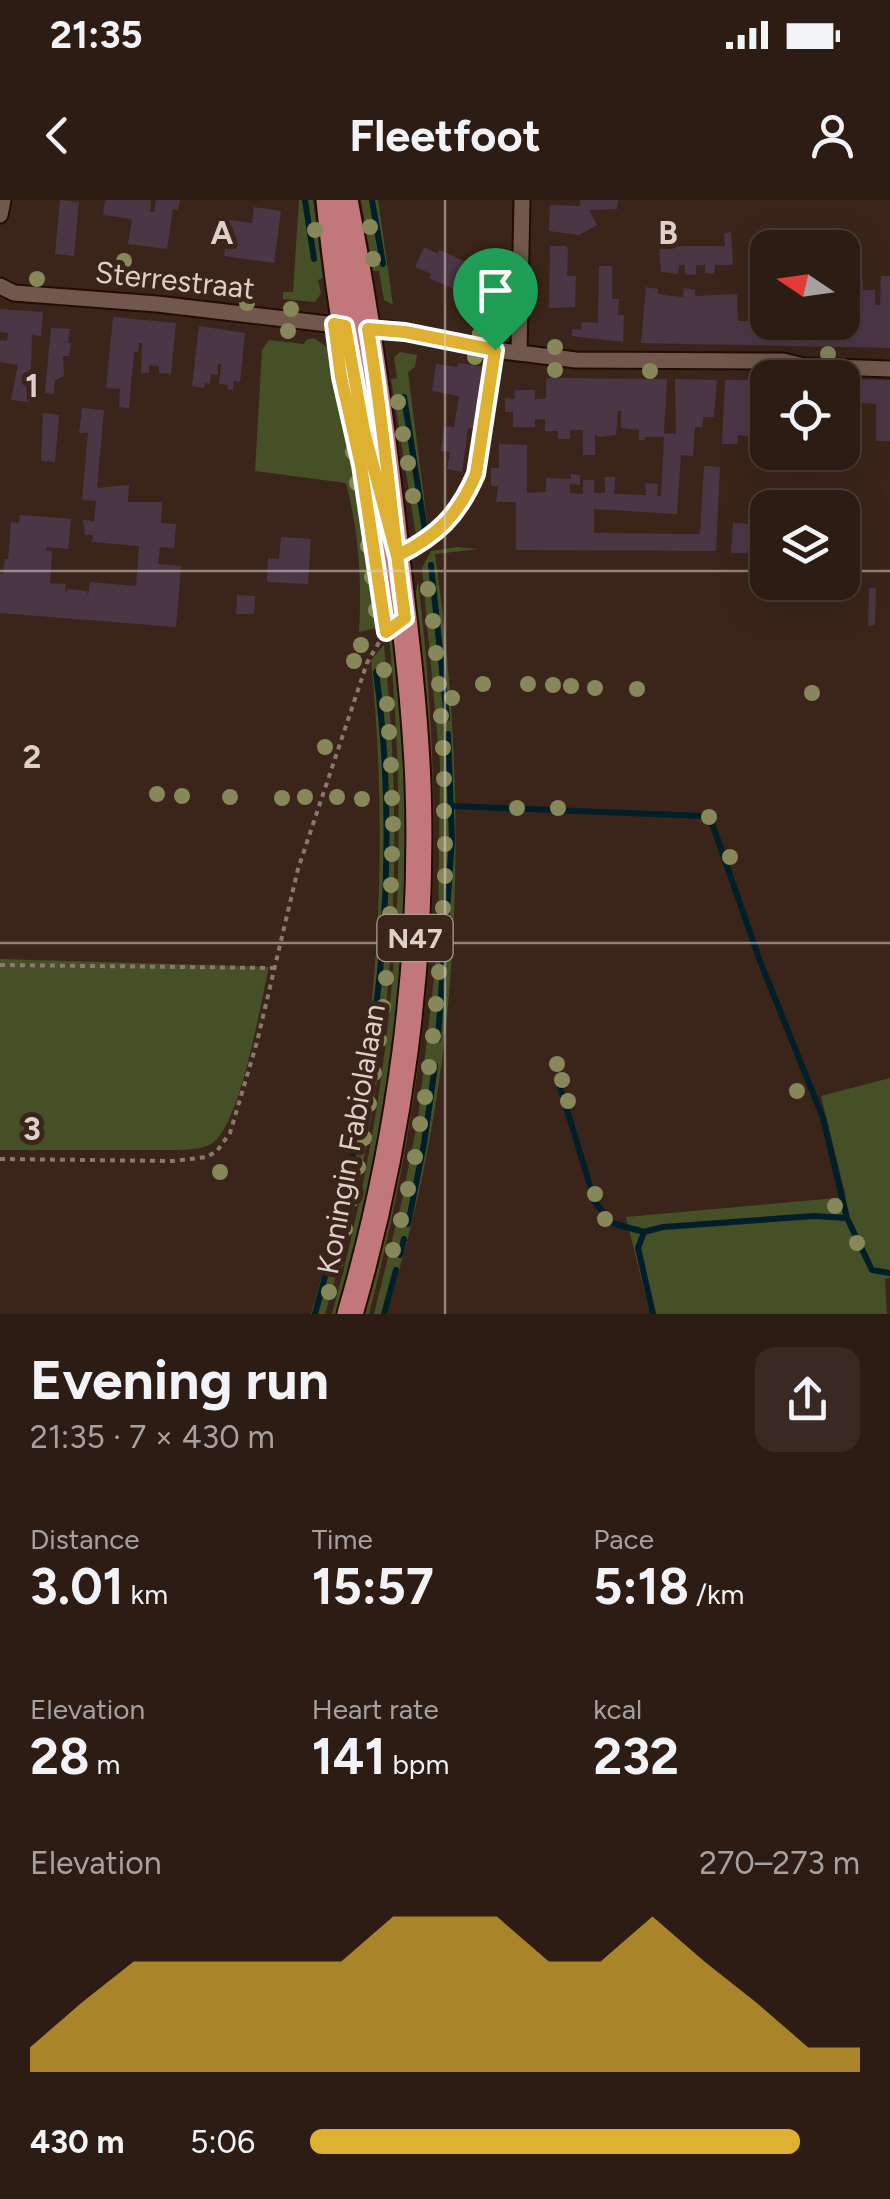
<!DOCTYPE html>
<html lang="en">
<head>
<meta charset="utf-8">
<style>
	:root { --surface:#2c1c14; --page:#382922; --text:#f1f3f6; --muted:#a6a1a0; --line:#483a34; --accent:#deb133 }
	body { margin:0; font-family:Figtree,sans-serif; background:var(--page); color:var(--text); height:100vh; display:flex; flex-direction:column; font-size:38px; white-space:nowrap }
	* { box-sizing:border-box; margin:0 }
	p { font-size:32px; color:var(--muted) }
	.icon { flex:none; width:55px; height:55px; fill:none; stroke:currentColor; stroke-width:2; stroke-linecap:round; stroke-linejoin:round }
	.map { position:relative; height:1114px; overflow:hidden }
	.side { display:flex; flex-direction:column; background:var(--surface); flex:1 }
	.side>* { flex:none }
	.needle { width:65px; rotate:283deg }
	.controls { position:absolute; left:750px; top:30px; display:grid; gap:20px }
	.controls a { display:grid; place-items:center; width:110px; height:110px; border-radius:20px; background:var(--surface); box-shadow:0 10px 40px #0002,0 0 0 2px var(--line); font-size:50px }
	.pin { position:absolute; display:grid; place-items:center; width:85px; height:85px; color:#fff; margin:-102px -42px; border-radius:50% 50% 50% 0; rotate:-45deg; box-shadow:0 0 10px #0007 }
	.pin .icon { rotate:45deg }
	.round { display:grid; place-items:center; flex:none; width:105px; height:105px; border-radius:20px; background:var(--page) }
	.headline { display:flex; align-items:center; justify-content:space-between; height:170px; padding:0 30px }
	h1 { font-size:55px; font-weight:700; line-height:75px }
	.metrics { display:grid; grid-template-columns:repeat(3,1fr); gap:15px; height:170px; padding:10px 30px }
	.metrics div { display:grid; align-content:center }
	.metrics b { font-size:50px; font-weight:700 }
	.metrics small { font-size:28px; font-weight:400 }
	.metrics p { font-size:28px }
	.chart { height:280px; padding:20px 30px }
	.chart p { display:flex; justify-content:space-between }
	.chart svg { width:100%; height:180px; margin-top:10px; fill:var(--accent); opacity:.7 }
	ul { padding:0 30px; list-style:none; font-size:32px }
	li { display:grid; grid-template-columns:160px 120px 1fr; align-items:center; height:75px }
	li i { height:25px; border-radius:12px; background:var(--accent) }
	.status { display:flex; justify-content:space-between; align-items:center; height:70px; padding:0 50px; background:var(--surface); direction:ltr }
	.status svg { height:28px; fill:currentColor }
	header { display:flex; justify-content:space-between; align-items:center; height:130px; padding:0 30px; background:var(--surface); font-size:45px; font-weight:700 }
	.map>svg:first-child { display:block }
	.green { fill:#465026 }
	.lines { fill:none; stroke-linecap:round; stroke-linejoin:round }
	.stream { stroke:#001f29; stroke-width:6 }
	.building { fill:#4b3646 }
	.minor-casing { stroke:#220d04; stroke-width:19 }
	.primary-casing { stroke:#220d04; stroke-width:29 }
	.path { stroke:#8a786f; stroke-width:4; stroke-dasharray:5 5; stroke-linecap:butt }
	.minor { stroke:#72584c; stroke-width:15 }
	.primary { stroke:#c2787b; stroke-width:25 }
	.tree { fill:#87885a }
	.route-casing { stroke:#fff; stroke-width:20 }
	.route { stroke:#deb133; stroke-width:12 }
	.grid { fill:none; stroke:#decfc8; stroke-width:2.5; stroke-opacity:0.55 }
	.labels { text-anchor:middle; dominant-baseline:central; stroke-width:10; stroke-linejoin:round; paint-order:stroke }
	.shield { fill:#3b251a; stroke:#ad9c94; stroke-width:2.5 }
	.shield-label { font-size:28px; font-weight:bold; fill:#decfc8 }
	.street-label { font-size:30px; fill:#decfc8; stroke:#3b251a }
	.grid-label { font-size:32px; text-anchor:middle; font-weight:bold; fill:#decfc8; stroke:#3b251a; stroke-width:10; stroke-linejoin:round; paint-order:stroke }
</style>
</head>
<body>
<div class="status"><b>21:35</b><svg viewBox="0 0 49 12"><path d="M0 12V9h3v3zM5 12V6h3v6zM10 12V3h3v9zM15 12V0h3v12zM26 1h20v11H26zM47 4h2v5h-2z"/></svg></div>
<header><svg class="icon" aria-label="back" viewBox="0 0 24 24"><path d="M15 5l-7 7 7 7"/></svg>Fleetfoot<svg class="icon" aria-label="person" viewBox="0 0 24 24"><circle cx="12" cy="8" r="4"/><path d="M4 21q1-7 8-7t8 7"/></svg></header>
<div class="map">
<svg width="890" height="1114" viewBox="0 0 890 1114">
	<rect width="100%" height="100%" fill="#3b251a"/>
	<!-- green -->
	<path class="green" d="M299,0h14l10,78 -5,2 3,13 -6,9 -32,-3v-7h10z
		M361,0h17l15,105 -9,-5 -5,-29h-6z
		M314,138l14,10 6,34h6l17,81 25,164 -23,5c3,-51 0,-99 -13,-149l-91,-12 7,-121 7,-10 35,4 2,-4z
		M400,152l17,3 -2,12 -7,5 20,157 -2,4 -10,2 -25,-156 6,-1 -3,-21z
		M457,347l22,2 -44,5c30,209 30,444 -19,650 -8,37 -19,73 -29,110h-13l28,-114 16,-82 20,-176 2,-177 -18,-197 9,-17z
		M418,381c31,255 16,484 -49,733h-7l47,-215 5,-496z
		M395,433c15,153 15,305 -8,457 -11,76 -30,150 -49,224h-6c62,-226 80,-445 57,-678z
		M384,445c24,224 7,454 -59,669h-14c63,-212 82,-434 60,-654z
		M0,759l269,8c-9,39 -27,148 -54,174 -10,9 -24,8 -37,9h-178z
		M890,878v200l-5,1 2,35h-237l-24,-97 220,-20 -25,-101z"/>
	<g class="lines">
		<!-- stream -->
		<path class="stream" d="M305,0l9,59
			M372,0l11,64
			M404,197l21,134
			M431,365l16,153
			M451,606l253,10 9,10 47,135 63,157 24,100
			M438,839l14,-200 -4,-105
			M560,887l35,115 17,21 32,9
			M408,1024l16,-80 11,-78
			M400,1055l4,-16
			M315,1114c57,-207 90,-428 61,-642
			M384,1114l12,-44
			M653,1114l-15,-66 6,-16 19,-5 151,-11 33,2 25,52 18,3"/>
	</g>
	<!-- building -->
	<path class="building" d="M60,0l19,2 -5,54 -19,-2z
		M105,0h46l-1,12h4l2,-12h24l-2,10 -5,-1 -6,40 -39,-5 4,-25 -29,-4z
		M580,0h38l-1,9 -28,1 8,15 -18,10 -30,-4 1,-26 30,1z
		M254,7l27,4 -7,52 -50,-7 5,-36 23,3z
		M731,32l2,33h-18l-1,9 -9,-1v-8h-9v10l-11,-1v-9h-6l-1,9 -17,-2 -2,-26h66l-1,-13z
		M550,46h16l2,4 -1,26h9l-1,31 -26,1z
		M424,47l14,7 1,-4 44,19 -13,27 -41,-18 2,-4 -16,-7z
		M752,65h11l5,57h74v-44l21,1v11h12v15h5l1,-29h9v72l-249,-5 5,-56 12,2v5l15,2 10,1 1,-9 11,2v6l42,-2 1,27h11z
		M599,66h13v33h7l-1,16h6l-1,27 -51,-6v-7l9,1 1,-8 16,1z
		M0,109l43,3 -2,24 -9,-1 -2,67 -19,-2 7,-35 -18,-3v-22l7,1 1,-8 -8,-1z
		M113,117l63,6 -5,51 -12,-1v-7l-10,-1v8h-8l1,-30h-3l-1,9h-4l-5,56 -10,-1 1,-18 -14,-1z
		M199,126l46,7 -5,49 -6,-1 -1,9 -6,-1 1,-4 -9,-1 2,-20h-3v11l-7,-1 -1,10 -5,-1 -1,5 -12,-2z
		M51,128l19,1 -2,14h3l-2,13h-6l1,20 -9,4 -1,14 -9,-1z
		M458,163l28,4 -7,43 -3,-1 -3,20 -5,-1 -6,44 -15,-3 3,-17 -9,-1 3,-25 10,1 5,-31 -27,-5 4,-27 21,3z
		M546,178l121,1 -3,54 12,1 -1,-55 42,1 -3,37h-11l-1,10h-7l-2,29 -12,-1 -4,59 -83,-5v24l106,1 4,-68 16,1 -4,84 -200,-1v-48h-20l2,-16h-7v-18h8v-24l28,1v48l19,-1v-14l25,1v-5l9,1v10l-10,-1v9l13,1v-14h11v13h11v-16h10l-1,17 32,1 -1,-12 13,1 -1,12h4l3,-59h-19v3h-6v-10l-18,-2v-17h-3l-2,24 -17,2 -4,-3v21h-12v-25h-13v9h-12v-8h-13v-12h-10v8h-22v-15h-8v-14l9,1 1,-9h20v9h11z
		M842,179l48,1v61h-14v-37l-14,-1v37h-9v-14h-11z
		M725,180h43v33h-6l1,-7 -13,-1 -2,31 -10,-1 -1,9h-15z
		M82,208l22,2 -7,78 32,-3 -1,17h34l-1,21 15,1 -2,24 -14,-1 -2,17 23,2 -5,61 -176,-14v-39h3l2,-15h3l3,-37 8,1 1,-8 51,4 -3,30 -21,-2 -1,3 6,1 -2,32 16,1 -1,10 3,-5 19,2 1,5 2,-14 46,4 3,-40 -47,-4 1,-7h-8l-2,-15 11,1 2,-20 -14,-1 6,-67h-9z
		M43,213l16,2 -4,47 -14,-1z
		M733,323l19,1 -5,29h-16z
		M281,337l30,2 -3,45 -41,-2 1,-24 11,1z
		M869,388h7l-1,37 -7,1z
		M237,395l18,1 -1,18h-18z"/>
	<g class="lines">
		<!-- minor casing -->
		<g class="minor-casing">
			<path id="minor" d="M0,15l3,-15
				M0,86l14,7 143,11 188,22
				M368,129h21l106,21 81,10 207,1 21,5 86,3
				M519,153l3,-153
				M397,356c39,-19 61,-40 79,-82l19,-124"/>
		</g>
		<!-- primary casing -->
		<g class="primary-casing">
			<path id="primary" d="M329,0c9,94 24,188 48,279
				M345,0c23,119 39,238 52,359 9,75 18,149 21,225 6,178 -18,359 -68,530"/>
		</g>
		<!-- path -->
		<path class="path" d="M0,765l274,3
			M0,959l173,2 34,-4 10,-6 13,-18 27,-91 41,-173 69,-206 18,-31"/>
		<!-- minor -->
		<use href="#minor" class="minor"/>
		<!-- primary -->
		<use href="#primary" class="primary"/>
	</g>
	<!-- trees -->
	<g class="tree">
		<circle cx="370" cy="27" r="8"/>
		<circle cx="315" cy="30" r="8"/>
		<circle cx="373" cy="59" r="8"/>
		<circle cx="124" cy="61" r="8"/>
		<circle cx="37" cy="79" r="8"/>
		<circle cx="247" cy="103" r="8"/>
		<circle cx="291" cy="109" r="8"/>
		<circle cx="288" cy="131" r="8"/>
		<circle cx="480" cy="134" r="8"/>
		<circle cx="555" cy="147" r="8"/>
		<circle cx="828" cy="154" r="8"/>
		<circle cx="475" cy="157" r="8"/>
		<circle cx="555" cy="170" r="8"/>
		<circle cx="650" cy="171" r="8"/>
		<circle cx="398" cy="202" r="8"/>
		<circle cx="403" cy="234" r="8"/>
		<circle cx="353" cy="252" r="8"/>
		<circle cx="408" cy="263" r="8"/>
		<circle cx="357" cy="283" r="8"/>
		<circle cx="413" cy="296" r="8"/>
		<circle cx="368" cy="346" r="8"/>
		<circle cx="372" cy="377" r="8"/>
		<circle cx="428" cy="389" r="8"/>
		<circle cx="376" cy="410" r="8"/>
		<circle cx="433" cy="421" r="8"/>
		<circle cx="361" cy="445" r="8"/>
		<circle cx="436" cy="453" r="8"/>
		<circle cx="354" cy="461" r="8"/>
		<circle cx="384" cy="470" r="8"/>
		<circle cx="439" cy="484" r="8"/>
		<circle cx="483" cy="484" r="8"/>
		<circle cx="528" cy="484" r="8"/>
		<circle cx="553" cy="485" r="8"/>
		<circle cx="571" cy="486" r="8"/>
		<circle cx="595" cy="488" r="8"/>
		<circle cx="637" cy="489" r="8"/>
		<circle cx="812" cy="493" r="8"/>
		<circle cx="452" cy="498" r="8"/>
		<circle cx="387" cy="504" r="8"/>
		<circle cx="441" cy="516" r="8"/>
		<circle cx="389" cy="532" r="8"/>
		<circle cx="325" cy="547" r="8"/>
		<circle cx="443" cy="548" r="8"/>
		<circle cx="391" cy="565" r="8"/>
		<circle cx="444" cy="579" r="8"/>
		<circle cx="157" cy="594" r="8"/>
		<circle cx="182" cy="596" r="8"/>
		<circle cx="230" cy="597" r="8"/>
		<circle cx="305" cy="597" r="8"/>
		<circle cx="337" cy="597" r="8"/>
		<circle cx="282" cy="598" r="8"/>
		<circle cx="392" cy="598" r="8"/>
		<circle cx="362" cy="599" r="8"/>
		<circle cx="517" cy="608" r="8"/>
		<circle cx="558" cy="608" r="8"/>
		<circle cx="444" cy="611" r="8"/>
		<circle cx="709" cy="617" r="8"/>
		<circle cx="393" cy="624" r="8"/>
		<circle cx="445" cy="644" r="8"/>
		<circle cx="392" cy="654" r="8"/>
		<circle cx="730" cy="657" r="8"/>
		<circle cx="445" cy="676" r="8"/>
		<circle cx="391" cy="685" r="8"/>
		<circle cx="443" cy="708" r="8"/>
		<circle cx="390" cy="714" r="8"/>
		<circle cx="441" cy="739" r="8"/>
		<circle cx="388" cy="746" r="8"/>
		<circle cx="439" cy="772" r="8"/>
		<circle cx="386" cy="778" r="8"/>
		<circle cx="436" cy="804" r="8"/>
		<circle cx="383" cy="807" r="8"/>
		<circle cx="433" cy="836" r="8"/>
		<circle cx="379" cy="840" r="8"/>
		<circle cx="557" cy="864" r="8"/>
		<circle cx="429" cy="867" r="8"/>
		<circle cx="374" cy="873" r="8"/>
		<circle cx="562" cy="880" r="8"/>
		<circle cx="797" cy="891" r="8"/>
		<circle cx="425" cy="897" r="8"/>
		<circle cx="568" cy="901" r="8"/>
		<circle cx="369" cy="904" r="8"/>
		<circle cx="420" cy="924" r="8"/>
		<circle cx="364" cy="938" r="8"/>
		<circle cx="415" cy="957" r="8"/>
		<circle cx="358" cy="967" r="8"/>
		<circle cx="220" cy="972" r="8"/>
		<circle cx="408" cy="989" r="8"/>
		<circle cx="595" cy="994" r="8"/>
		<circle cx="352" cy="999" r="8"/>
		<circle cx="835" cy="1006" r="8"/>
		<circle cx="605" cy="1019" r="8"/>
		<circle cx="401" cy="1020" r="8"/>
		<circle cx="345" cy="1029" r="8"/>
		<circle cx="857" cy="1043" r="8"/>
		<circle cx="393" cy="1050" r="8"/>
		<circle cx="337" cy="1060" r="8"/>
		<circle cx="329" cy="1092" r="8"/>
	</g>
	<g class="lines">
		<!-- route casing -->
		<g class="route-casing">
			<path id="route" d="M495,150l-19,124c-18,42 -39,62 -79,82l-33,-125 -19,-105 -11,-2 7,53 20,88 25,167 19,-14c-13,-96 -21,-193 -37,-289l37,3 90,18"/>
		</g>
		<!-- route -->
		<use href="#route" class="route"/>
	</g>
	<!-- grid -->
	<path class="grid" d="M445,0v1114M0,371h768M842,371h48M0,743h890"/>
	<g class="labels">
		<!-- shield labels -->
		<rect class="shield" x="377.5" y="715" width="75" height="46" rx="8"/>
		<g class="shield-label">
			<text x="415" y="738">N47</text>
		</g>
		<!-- street labels -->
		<g class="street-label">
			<text transform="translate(175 80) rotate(6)">Sterrestraat</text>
			<text transform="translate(351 939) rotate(-80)">Koningin Fabiolalaan</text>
		</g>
	</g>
	<g class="grid-label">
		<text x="222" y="44">A</text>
		<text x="668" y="44">B</text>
		<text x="32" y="197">1</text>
		<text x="32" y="568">2</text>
		<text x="32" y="940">3</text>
	</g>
</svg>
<div class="controls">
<a><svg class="needle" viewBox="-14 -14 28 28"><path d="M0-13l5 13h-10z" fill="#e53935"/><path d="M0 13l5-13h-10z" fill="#a6a1a0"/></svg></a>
<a><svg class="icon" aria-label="locate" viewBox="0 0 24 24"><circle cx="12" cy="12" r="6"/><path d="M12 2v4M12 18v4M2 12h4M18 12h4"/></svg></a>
<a><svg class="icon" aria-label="layers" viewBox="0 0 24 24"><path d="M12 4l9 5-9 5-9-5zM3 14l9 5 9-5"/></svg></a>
</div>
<div class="pin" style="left:495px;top:150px;background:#1e9e55"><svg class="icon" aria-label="arrive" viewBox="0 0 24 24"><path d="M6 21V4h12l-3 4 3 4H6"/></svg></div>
</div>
<section class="side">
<div class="headline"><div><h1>Evening run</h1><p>21:35 · 7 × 430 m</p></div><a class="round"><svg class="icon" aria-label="share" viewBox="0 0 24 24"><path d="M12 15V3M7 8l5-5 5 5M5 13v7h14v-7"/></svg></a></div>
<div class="metrics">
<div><p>Distance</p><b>3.01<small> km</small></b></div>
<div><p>Time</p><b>15:57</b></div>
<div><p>Pace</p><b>5:18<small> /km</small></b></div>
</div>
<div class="metrics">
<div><p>Elevation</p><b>28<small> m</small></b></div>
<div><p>Heart rate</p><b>141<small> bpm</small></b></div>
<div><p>kcal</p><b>232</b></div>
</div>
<div class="chart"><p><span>Elevation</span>270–273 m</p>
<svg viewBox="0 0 160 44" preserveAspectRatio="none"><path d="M0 44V38L10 27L20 17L30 17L40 17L50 17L60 17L70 6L80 6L90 6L100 17L110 17L120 6L130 17L140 27L150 38L160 38V44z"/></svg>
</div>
<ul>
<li><b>430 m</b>5:06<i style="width:89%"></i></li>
</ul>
</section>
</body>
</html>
